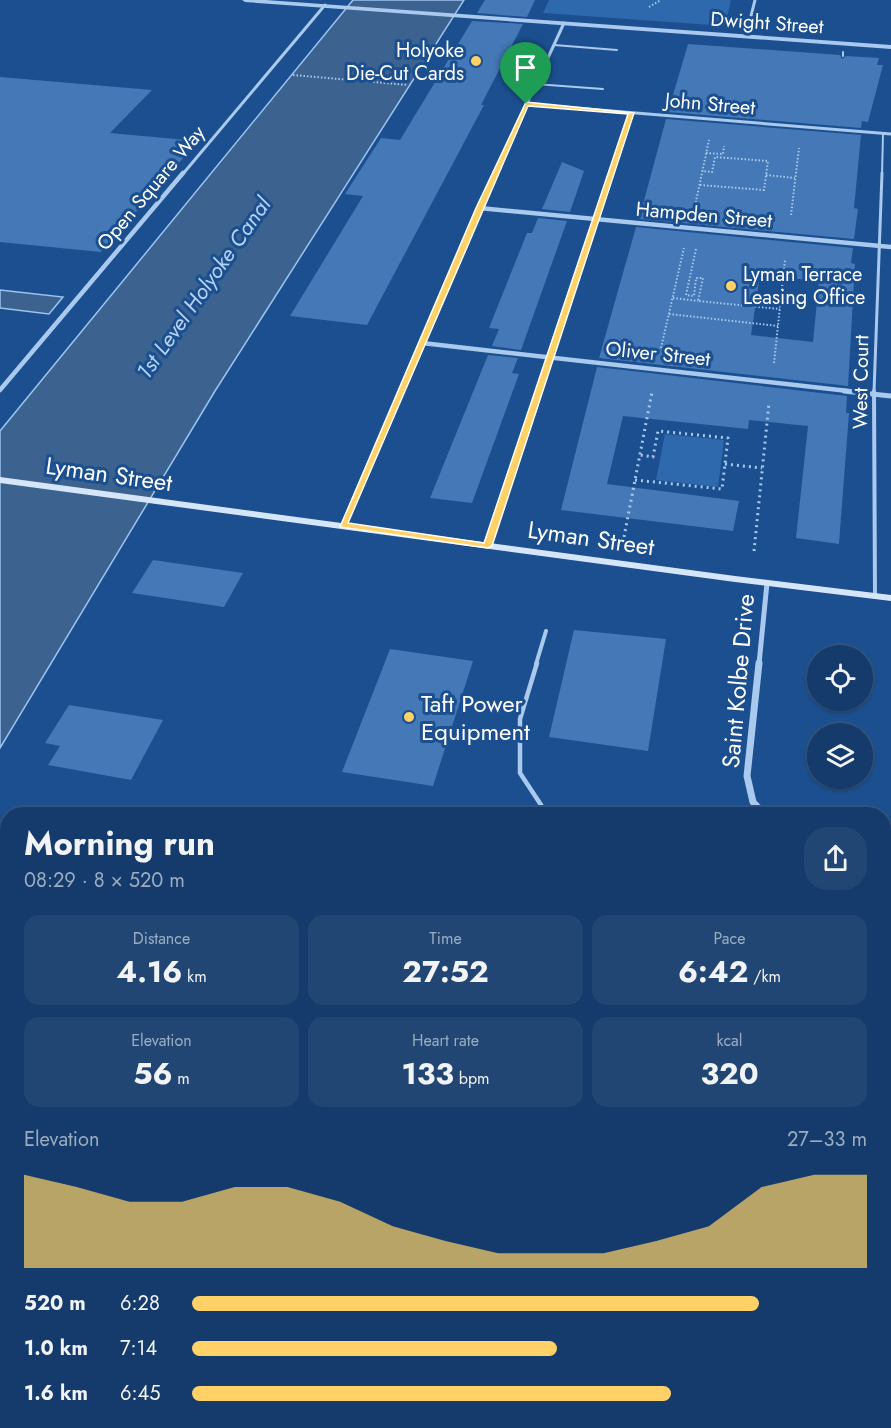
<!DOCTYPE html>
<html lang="en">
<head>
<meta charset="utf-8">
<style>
	:root { --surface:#143b6b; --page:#214673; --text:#f1f3f6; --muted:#9dadc1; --line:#33557e; --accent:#ffd166 }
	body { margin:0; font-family:Jost,sans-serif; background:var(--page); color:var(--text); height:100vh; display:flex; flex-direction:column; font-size:22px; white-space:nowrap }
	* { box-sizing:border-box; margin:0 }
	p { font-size:20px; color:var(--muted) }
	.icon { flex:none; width:33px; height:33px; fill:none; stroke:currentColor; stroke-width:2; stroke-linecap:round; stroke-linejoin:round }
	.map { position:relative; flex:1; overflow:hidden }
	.side { position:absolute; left:0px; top:807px; width:891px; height:621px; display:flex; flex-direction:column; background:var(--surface); border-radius:24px 24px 0 0; box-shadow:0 2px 4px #0004,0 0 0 2px var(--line) }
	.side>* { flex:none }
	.buttons { position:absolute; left:807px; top:645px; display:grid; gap:12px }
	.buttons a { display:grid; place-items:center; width:66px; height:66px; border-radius:50%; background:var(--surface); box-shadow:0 2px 4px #0004,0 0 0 2px var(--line); font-size:30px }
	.pin { position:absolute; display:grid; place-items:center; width:51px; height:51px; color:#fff; margin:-62px -26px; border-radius:50% 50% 50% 0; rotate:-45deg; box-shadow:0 0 6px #0007 }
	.pin .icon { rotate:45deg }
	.round { display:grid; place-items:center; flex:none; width:63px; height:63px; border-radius:24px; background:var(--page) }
	.summary { display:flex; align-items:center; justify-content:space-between; height:102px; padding:0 24px }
	h1 { font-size:33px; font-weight:700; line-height:45px }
	.stats { display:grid; grid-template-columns:repeat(3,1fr); gap:9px; height:102px; padding:6px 24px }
	.stats div { display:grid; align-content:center; border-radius:15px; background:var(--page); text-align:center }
	.stats b { font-size:30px; font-weight:700 }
	.stats small { font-size:16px; font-weight:400 }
	.stats p { font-size:16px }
	.chart { height:168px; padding:12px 24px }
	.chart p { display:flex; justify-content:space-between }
	.chart svg { width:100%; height:108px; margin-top:6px; fill:var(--accent); opacity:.7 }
	ul { padding:0 24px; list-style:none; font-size:20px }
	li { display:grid; grid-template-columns:96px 72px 1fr; align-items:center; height:45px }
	li i { height:15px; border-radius:8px; background:var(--accent) }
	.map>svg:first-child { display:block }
	.green { fill:#2e69ad }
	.water { fill:#3c6290; stroke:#9cc4f0; stroke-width:1.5 }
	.building { fill:#4478b7; fill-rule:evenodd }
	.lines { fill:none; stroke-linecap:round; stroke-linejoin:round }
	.path-far2 { stroke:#a9c9ee; stroke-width:2; stroke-dasharray:1.5 2; stroke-linecap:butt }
	.path-far1 { stroke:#a9c9ee; stroke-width:3; stroke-dasharray:2 4; stroke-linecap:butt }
	.path { stroke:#a9c9ee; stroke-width:5; stroke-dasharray:4 6; stroke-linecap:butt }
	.service-far4 { stroke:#a9c9ee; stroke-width:2 }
	.service-far3 { stroke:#a9c9ee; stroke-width:3 }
	.service-far2 { stroke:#a9c9ee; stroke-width:4 }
	.service-far1 { stroke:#a9c9ee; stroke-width:4.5 }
	.service { stroke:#a9c9ee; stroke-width:6 }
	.minor-far3 { stroke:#a9c9ee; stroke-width:3 }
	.minor-far2 { stroke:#a9c9ee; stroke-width:4.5 }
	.minor-far1 { stroke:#a9c9ee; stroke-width:5 }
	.minor { stroke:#a9c9ee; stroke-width:7 }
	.tertiary { fill:#a9c9ee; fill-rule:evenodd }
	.secondary { fill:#d6e6fa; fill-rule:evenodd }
	.route { fill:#ffd166; stroke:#fff; stroke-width:1.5; fill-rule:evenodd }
	.poi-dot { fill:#ffd166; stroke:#1b4f8f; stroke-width:2 }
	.labels { text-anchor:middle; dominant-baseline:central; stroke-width:6; stroke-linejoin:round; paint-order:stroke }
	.far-street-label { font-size:20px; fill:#fff; stroke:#1b4f8f }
	.far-poi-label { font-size:20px; fill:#fff; stroke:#1b4f8f; text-anchor:end }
	.far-water-label { font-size:22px; font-style:italic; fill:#b5d3f5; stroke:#1b4f8f }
	.street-label { font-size:24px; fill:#fff; stroke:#1b4f8f }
	.poi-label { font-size:24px; fill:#fff; stroke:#1b4f8f; text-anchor:start }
</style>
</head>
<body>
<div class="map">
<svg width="891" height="1428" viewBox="0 0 891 1428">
	<rect width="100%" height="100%" fill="#1b4f8f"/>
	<!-- green -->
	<path class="green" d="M549,0h182l-6,26 -182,-13z
		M665,434l59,6 -6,47 -62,-7z
		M0,1018l8,2v400h876v-119l7,8v119h-891z"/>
	<!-- water -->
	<path class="water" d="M353,0h111l-249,391 -215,357v-317z
		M0,290l63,7 -14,17 -49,-6z"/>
	<!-- building -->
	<path class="building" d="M485,0h50l-8,17 -50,-4z
		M472,21l51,3 -42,81h3l-117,220 -77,-9 73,-120 -18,-2 36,-56 19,2z
		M688,44l152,11 2,4 4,-3 33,2 -2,7h6l-15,57 -6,-1 -1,7 -193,-16z
		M0,77l152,13 -42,43 88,8 -97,111 -101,-10z
		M666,119l195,16 -7,73 4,1 -4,30 -215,-20z
		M562,162l22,9 -14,41 -28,-3z
		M538,218l29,3 -46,129 -29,-4 7,-17 -10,-1 38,-95h5z
		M636,227l217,21 -2,15 4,1 -7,122 -249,-28zM760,275l59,6 -6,61 -62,-7z
		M488,355l30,3 -6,15 7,1 -47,129 -42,-5z
		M597,367l250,29 -1,17h3l-10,131 -43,-6 12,-112 -59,-6 -1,9 -125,-13 -16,68 132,17 -6,30 -172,-21z
		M153,560l90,13 -19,34 -92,-14z
		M574,630l92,9 -18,112 -99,-14z
		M390,649l83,12 -40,125 -91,-14z
		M69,705l94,15 -32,60 -83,-15 12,-19 -15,-3z"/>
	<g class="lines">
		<!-- path-far2 -->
		<path class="path-far2" d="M649,7l12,-7
			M293,75l115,10
			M706,153l17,1 1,-8
			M766,175l29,3
			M700,185l64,5 4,-29 -53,-4 -3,15 -10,-1
			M695,206l14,-66
			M791,215l8,-67
			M696,249l-10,46 8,1 2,-18h7l-5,23 82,8
			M673,298l25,3
			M669,314l109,12
			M661,348l23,-100
			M774,363l11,-103"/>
		<!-- path-far1 -->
		<path class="path-far1" d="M725,464l37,4
			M635,480l87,9 6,-51 -70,-7 -5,26 -13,-2
			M624,537l28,-145
			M754,551l15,-148"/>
		<!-- path -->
		<path class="path" d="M156,1420l11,8
			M643,1428l1,-8"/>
		<!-- service-far4 -->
		<path class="service-far4" d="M554,45l63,5
			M843,52v4
			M535,84l68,5
			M611,175l21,-62
			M882,175l1,-42"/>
		<!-- service-far3 -->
		<path class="service-far3" d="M539,392l73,-219
			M874,392l8,-219"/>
		<!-- service-far2 -->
		<path class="service-far2" d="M874,391l1,205
			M488,546l52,-155
			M536,664l10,-33"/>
		<!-- service-far1 -->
		<path class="service-far1" d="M537,663l-17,56v54l27,41
			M740,814l21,-3"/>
		<!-- service -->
		<path class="service" d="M884,1251l7,10"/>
		<!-- minor-far3 -->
		<path class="minor-far3" d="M746,36l9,-36
			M526,104l365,30
			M182,175l143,-170
			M494,175l70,-152"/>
		<!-- minor-far2 -->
		<path class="minor-far2" d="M479,208l412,39
			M422,343l435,49
			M0,390l183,-217
			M400,392l95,-219"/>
		<!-- minor-far1 -->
		<path class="minor-far1" d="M844,391l47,5
			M343,525l58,-134
			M759,664l8,-81"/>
		<!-- minor -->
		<path class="minor" d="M759,663l-12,113 6,26 11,12
			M884,939l7,7"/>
		<!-- tertiary -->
		<path class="tertiary" d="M242,0h24l625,45v4l-646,-47z"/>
		<!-- secondary -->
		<path class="secondary" d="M0,477l735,99 156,19v6l-156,-19 -735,-99z"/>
	</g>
	<!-- route -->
	<path class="route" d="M526,102l108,11 -142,433 -4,2 -148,-21 136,-319zM528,106l100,8 -144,429 -136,-20z"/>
	<!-- markers -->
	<g class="poi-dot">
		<circle cx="476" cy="61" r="6"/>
		<circle cx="731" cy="286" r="6"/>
		<circle cx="409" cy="717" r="6"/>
	</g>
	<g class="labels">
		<!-- far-street labels -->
		<g class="far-street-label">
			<text transform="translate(767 23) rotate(4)">Dwight Street</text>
			<text transform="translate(710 104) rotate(5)">John Street</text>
			<text transform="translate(151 188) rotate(-50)">Open Square Way</text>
			<text transform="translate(704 215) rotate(5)">Hampden Street</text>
			<text transform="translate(658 354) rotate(6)">Oliver Street</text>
			<text transform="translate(861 382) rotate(-89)">West Court</text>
		</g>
		<!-- far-poi labels -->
		<g class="far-poi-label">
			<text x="464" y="50">Holyoke<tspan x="464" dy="23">Die-Cut Cards</tspan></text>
			<text x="743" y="274" text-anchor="start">Lyman Terrace<tspan x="743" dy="23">Leasing Office</tspan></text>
		</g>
		<!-- far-water labels -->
		<g class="far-water-label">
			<text transform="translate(203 288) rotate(-55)">1st Level Holyoke Canal</text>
		</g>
		<!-- street labels -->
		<g class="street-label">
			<text transform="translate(109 474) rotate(8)">Lyman Street</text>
			<text transform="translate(591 538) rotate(8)">Lyman Street</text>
			<text transform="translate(738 681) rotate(-85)">Saint Kolbe Drive</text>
		</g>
		<!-- poi labels -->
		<g class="poi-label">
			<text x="421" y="703">Taft Power<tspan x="421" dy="28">Equipment</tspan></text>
		</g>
	</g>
</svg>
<div class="buttons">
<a><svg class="icon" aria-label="locate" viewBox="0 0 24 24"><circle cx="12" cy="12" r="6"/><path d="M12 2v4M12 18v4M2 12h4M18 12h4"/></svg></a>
<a><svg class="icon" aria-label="layers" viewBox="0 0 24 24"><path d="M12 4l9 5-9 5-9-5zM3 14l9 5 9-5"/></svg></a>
</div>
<div class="pin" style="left:526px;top:104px;background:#1e9e55"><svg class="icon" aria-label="arrive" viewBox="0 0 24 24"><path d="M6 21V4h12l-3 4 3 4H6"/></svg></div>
<section class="side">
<div class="summary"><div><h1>Morning run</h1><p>08:29 · 8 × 520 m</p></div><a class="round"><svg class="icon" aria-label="share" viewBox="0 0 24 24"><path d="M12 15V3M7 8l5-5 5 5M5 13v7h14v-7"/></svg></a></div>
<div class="stats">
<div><p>Distance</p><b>4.16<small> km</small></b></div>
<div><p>Time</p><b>27:52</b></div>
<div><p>Pace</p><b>6:42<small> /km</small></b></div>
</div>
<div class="stats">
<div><p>Elevation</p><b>56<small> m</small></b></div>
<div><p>Heart rate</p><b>133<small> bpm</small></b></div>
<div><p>kcal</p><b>320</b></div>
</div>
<div class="chart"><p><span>Elevation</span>27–33 m</p>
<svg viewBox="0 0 160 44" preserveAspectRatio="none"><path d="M0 44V6L10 11L20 17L30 17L40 11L50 11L60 17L70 27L80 33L90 38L100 38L110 38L120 33L130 27L140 11L150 6L160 6V44z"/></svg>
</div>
<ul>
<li><b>520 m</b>6:28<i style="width:84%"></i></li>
<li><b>1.0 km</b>7:14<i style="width:54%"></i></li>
<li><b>1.6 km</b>6:45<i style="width:71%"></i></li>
</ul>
</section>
</div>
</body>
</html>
